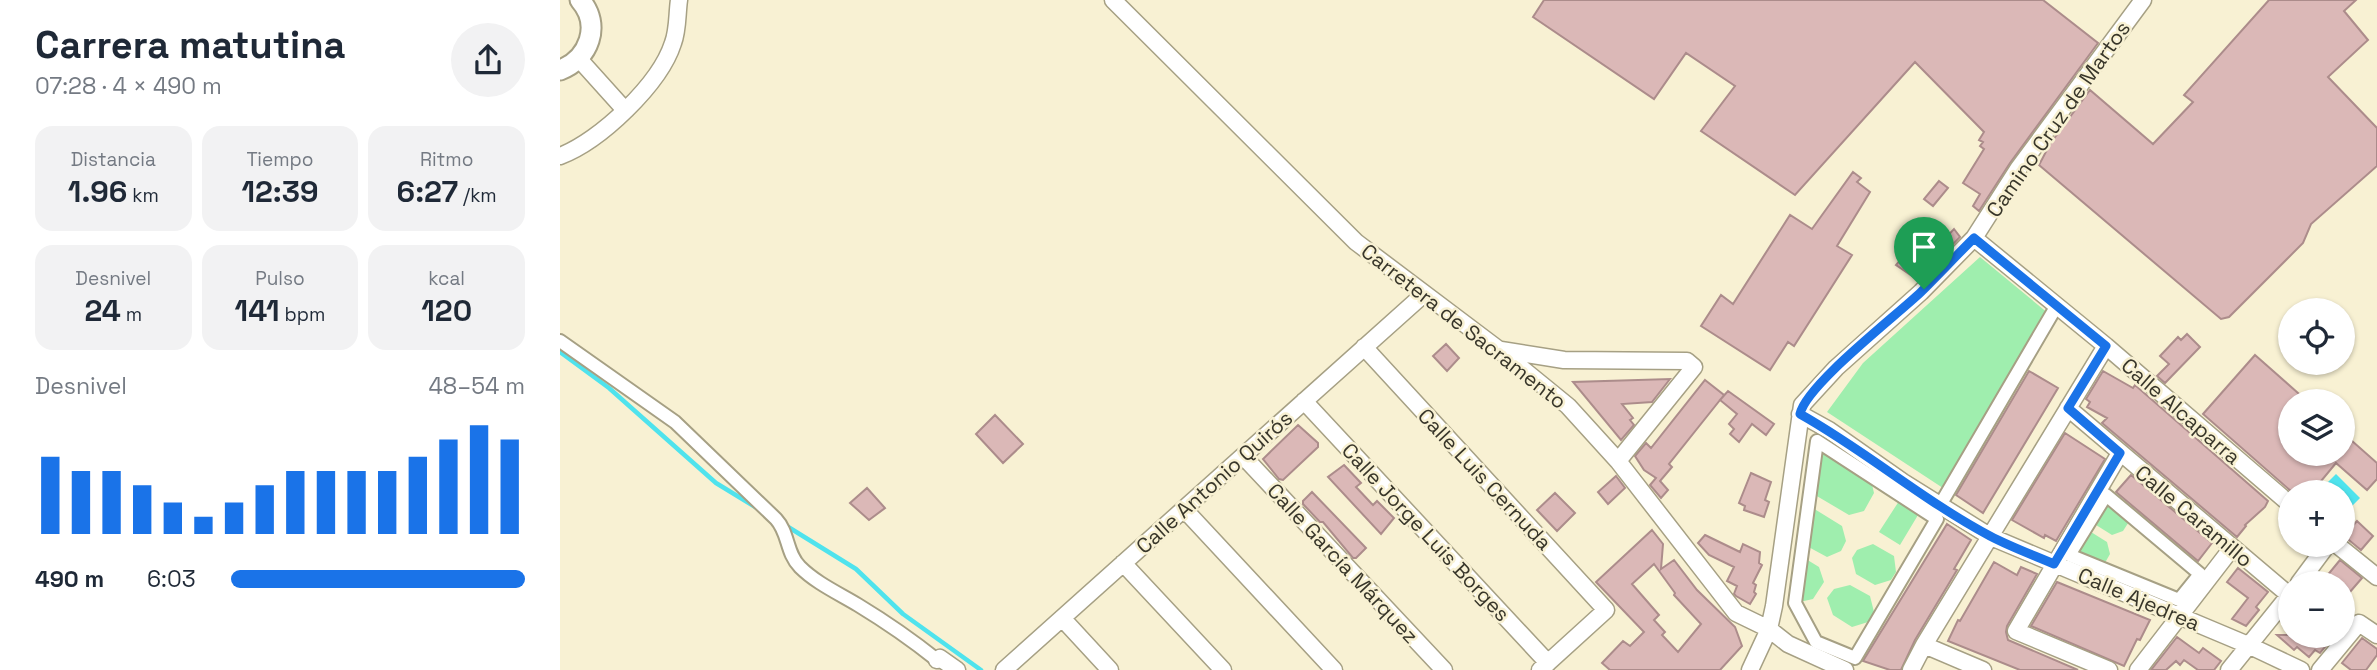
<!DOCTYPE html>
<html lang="es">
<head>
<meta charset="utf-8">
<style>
	:root { --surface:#fff; --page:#f2f2f3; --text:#1f2937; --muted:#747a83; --accent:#1a73e8 }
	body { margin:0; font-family:"Space Grotesk",sans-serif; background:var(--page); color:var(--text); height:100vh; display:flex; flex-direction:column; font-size:26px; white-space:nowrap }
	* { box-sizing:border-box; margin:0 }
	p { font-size:23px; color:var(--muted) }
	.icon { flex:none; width:38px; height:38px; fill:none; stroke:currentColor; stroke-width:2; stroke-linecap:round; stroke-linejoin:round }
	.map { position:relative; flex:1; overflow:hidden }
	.sheet { display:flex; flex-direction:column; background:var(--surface); width:560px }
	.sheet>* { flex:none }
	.fabs { position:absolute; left:1718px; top:298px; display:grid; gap:14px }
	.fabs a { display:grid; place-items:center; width:77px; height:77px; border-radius:50%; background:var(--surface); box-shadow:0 2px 5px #0004; font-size:35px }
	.pin { position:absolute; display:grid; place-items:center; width:60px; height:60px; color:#fff; margin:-72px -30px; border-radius:50% 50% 50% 0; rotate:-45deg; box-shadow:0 0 7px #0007 }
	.pin .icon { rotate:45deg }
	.round { display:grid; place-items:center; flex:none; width:74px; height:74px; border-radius:37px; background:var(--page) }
	.overview { display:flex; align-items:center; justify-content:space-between; height:119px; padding:0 35px }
	h1 { font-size:38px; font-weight:800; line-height:52px }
	.stats { display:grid; grid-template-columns:repeat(3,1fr); gap:10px; height:119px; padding:7px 35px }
	.stats div { display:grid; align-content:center; border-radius:18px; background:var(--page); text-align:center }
	.stats b { font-size:30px; font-weight:800 }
	.stats small { font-size:19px; font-weight:400 }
	.stats p { font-size:19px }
	.chart { height:196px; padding:14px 35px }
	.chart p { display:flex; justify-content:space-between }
	.chart svg { width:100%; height:126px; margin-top:7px; stroke:var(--accent); stroke-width:6 }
	ul { padding:0 35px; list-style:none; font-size:23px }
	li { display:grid; grid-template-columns:112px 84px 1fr; align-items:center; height:52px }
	li i { height:18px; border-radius:9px; background:var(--accent) }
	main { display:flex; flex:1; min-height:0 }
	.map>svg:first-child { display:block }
	.green { fill:#9feeae }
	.water { fill:#4fe3ed }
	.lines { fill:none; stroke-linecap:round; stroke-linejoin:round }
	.stream { stroke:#4fe3ed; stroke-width:4.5 }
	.building { fill:#dbb8b7; stroke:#ac8c8b; stroke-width:2; fill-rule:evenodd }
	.pedestrian-casing { stroke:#a6a084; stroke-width:16 }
	.minor-casing { stroke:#a6a084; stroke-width:19 }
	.tertiary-casing { stroke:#a6a084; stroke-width:23 }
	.pedestrian { stroke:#fff; stroke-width:12 }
	.minor { stroke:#fff; stroke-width:16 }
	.tertiary { stroke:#fff; stroke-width:19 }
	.route-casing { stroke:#fff; stroke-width:14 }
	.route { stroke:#1a73e8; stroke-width:9 }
	.labels { text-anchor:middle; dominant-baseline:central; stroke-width:5; stroke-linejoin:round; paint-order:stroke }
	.street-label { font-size:21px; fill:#38362a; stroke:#f8f1d3 }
</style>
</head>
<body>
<main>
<section class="sheet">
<div class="overview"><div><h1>Carrera matutina</h1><p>07:28 · 4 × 490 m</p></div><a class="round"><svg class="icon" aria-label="share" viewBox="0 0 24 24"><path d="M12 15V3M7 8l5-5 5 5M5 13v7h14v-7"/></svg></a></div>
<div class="stats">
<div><p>Distancia</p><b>1.96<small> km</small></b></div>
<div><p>Tiempo</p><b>12:39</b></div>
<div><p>Ritmo</p><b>6:27<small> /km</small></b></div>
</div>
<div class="stats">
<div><p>Desnivel</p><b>24<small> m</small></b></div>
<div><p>Pulso</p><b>141<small> bpm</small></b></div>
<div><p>kcal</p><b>120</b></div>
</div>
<div class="chart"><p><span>Desnivel</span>48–54 m</p>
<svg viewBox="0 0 160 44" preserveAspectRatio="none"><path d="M5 44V17M15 44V22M25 44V22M35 44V27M45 44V33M55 44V38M65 44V33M75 44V27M85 44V22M95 44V22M105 44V22M115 44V22M125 44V17M135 44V11M145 44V6M155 44V11"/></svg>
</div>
<ul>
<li><b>490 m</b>6:03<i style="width:100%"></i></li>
</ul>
</section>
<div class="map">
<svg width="1817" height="670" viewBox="0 0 1817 670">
	<rect width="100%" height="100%" fill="#f8f1d3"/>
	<!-- green -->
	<path class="green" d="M1420,257l69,57 -103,176 -119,-78 36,-49z
		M1257,441l53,35 4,17 -10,18 -15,4 -39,-23z
		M1546,495l26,22 -9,14 -11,4 -16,-10 -2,-11z
		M1341,498l20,12 -21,35 -21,-13z
		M1248,505l34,21 4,15 -5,10 -14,6 -24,-13z
		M1531,532l16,10 3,12 -8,14 -33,-13 12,-20z
		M1313,544l21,12 2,16 -5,8 -16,5 -19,-11 -4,-16 5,-8z
		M1241,556l18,11 5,15 -11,17 -18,4z
		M1290,585l20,11 4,16 -6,10 -16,5 -19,-12 -6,-17 7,-9z"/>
	<!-- water -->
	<path class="water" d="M1776,474l24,24 -17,17v-23h-25z"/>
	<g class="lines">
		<!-- stream -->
		<path class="stream" d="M0,352l49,36 107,95 41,25
			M225,525l71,44 47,45 78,56"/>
	</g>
	<!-- building -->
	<path class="building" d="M984,0h499l55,43 -88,120 -31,48 -6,-5 7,-12 -17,-11 21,-34 -4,-3 3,-4 -4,-2 5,-8 -69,-70 -120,133 -94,-64 34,-45 -49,-33 -32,46 -121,-82z
		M1709,0h87l-12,11 24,29 -40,37 49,51v38l-66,58 -8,19 -74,74 -8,2 -182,-154 11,-21 40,-54 63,54 40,-42 -9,-7z
		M1293,172l8,6 -4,4 13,10 -33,54 15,9 -58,91 -6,-4 -18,28 -69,-44 20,-31 12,9 57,-89 22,14z
		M1379,181l9,7 -15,18 -9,-7z
		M1394,229l6,8 -42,43 -22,-15 10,-12 13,13z
		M1627,334l13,13 -35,36 -8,-7 12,-12 -9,-8 18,-19 3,3z
		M886,344l13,14 -12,13 -14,-15z
		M1695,355l52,46h-16v52h52v-20l34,30v16l-10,11 -31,-27 -24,29h-20l-89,-78z
		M1469,371l29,17 -75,125 -27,-18z
		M1543,371l30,17 2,-3 133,116 -3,6 -20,18 1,1 -9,11 -135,-114 5,-5 -20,-11 3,-5 -4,-3z
		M1110,379l-18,23 -30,2 11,14 -3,2 4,5 -13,15 -48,-58z
		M1145,380l19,15 -55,69 3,3 -12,14 8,9 -7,8 -11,-13 6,-7 -12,-8 -9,-14 11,-13 5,5z
		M1168,391l46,33 -8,11 -14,-11 -13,18 -9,-8 4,-5 -5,-5 8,-10 -17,-14z
		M435,415l28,29 -20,19 -27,-29z
		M738,425l20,18v4l-35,33 -4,-1 -16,-20z
		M1505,433l40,26 -49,82 -11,-6 -1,3 -32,-18z
		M784,465l17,18 -5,4 15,16 2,2 4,-4 17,17 -13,16 -53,-57z
		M1191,473l20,9 -6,18 4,2 -5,15 -20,-7 1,-4 -6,-3z
		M1571,475l81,68 -14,18 -82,-69z
		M1056,476l9,12 -17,16 -10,-12z
		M307,488l18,20 -16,12 -19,-17z
		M752,492l54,56 -10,10h-3l-30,-36h-3l-17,-18v-3z
		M995,493l20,20 -18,18 -20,-21z
		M1797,521l16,15 -12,14 -17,-14z
		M1387,524l24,16 -17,29 3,1 -42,70 -14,30h-11l-27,-9z
		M1092,530l11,14 -2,25 13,-9 23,30 38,37 7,19 -22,24h-110l-8,-7 21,-22 7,5 14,-14 -48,-50zM1094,564l21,29 -1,2 27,29 -23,28 -16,-17 3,-3 -11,-12 5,-5 -27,-31z
		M1145,535l35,17 3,-8 17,8 -1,11 3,2 -9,18 3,2 -2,7 2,2 -6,10 -14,-8 -2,-2 3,-8 -10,-5 7,-14 -25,-12 -11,-12z
		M1780,560l22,18 -19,22v-17h-22z
		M1434,562l23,13 4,-8 16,7 -30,52 -1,6 2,8 70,30h-58l-72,-29 10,-21 2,1z
		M1678,568l30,24 -12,15 3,3 -13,16 -14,-7 16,-21 -21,-16z
		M1497,582l93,38 -10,20 -3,-1 -13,27 -93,-40z
		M1717,635h58l-15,18 -5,-3 -6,7 -12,-10 -3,3z
		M1617,637l22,16 4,-5 18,13 -7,9h-16l-14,-10 -4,5 -4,-4 -10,9h-15z
		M1802,638l15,11v6l-11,15h-15l-9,-7z"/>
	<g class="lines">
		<!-- pedestrian casing -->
		<g class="pedestrian-casing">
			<path id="pedestrian" d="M0,341l115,81 101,97c13,14 10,34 24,48 16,16 38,26 58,38 28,17 54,35 79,55
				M1257,441l120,78 -82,139 -39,-16 -21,-39z
				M1546,495l94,79 -21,26 -110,-45z
				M1376,512l120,-205"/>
		</g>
		<!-- minor casing -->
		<g class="minor-casing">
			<path id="minor" d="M553,0l243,242 142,107 70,57 50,55 118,152 33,16 19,15 57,26
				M19,59l45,50
				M0,156c40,-15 100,-72 113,-113 5,-13 4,-29 6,-43
				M1414,238l132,108 185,159
				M804,347l242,263 -66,60
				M941,350l63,10 123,1 7,6 -76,94
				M744,401l244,262
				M1508,408l221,187
				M1240,414l29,16 74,52 88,55 257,108 53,25
				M683,456l201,214
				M624,509l150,161
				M1776,544l41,33
				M563,563l100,107
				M1739,583l29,-39
				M502,618l48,52
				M1364,645l59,25
				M377,660l3,-2 17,12
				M444,670l420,-376
				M1190,670l19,-41 5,-23 28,-201 34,-37 85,-76 53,-54 44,-69 125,-169
				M1351,670l13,-25 182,-299
				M1549,670l-93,-39 104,-178
				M1578,670l94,-122
				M1669,670l62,-77
				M1760,670l39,-47 18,12"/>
		</g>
		<!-- tertiary casing -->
		<g class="tertiary-casing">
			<path id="tertiary" d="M0,70c29,-11 42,-45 20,-70"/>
		</g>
		<!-- pedestrian -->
		<use href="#pedestrian" class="pedestrian"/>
		<!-- minor -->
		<use href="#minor" class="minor"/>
		<!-- tertiary -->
		<use href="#tertiary" class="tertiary"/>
	</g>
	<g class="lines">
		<!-- route casing -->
		<g class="route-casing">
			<path id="route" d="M1414,238l132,108 -38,62 52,45 -66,111c-21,-9 -43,-17 -64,-28 -66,-35 -124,-85 -190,-122 6,-29 96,-98 121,-122 18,-18 35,-36 53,-54z"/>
		</g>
		<!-- route -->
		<use href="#route" class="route"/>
	</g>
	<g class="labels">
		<!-- street labels -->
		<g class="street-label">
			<text transform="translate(1498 119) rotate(-55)">Camino Cruz de Martos</text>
			<text transform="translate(904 326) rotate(38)">Carretera de Sacramento</text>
			<text transform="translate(1621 411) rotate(41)">Calle Alcaparra</text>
			<text transform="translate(925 479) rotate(47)">Calle Luis Cernuda</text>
			<text transform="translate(654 482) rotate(-42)">Calle Antonio Quirós</text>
			<text transform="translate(1634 516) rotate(40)">Calle Caramillo</text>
			<text transform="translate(866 532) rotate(47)">Calle Jorge Luis Borges</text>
			<text transform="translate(783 563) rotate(47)">Calle García Márquez</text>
			<text transform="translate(1579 599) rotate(23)">Calle Ajedrea</text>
		</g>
	</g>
</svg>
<div class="fabs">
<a><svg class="icon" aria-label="locate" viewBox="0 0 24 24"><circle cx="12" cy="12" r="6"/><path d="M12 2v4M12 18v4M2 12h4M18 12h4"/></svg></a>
<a><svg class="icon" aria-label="layers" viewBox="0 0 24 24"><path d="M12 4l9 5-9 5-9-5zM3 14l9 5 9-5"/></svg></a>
<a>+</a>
<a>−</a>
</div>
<div class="pin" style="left:1364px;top:289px;background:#1e9e55"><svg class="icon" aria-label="arrive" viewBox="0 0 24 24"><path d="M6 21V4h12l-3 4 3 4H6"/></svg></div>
</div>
</main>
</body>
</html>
